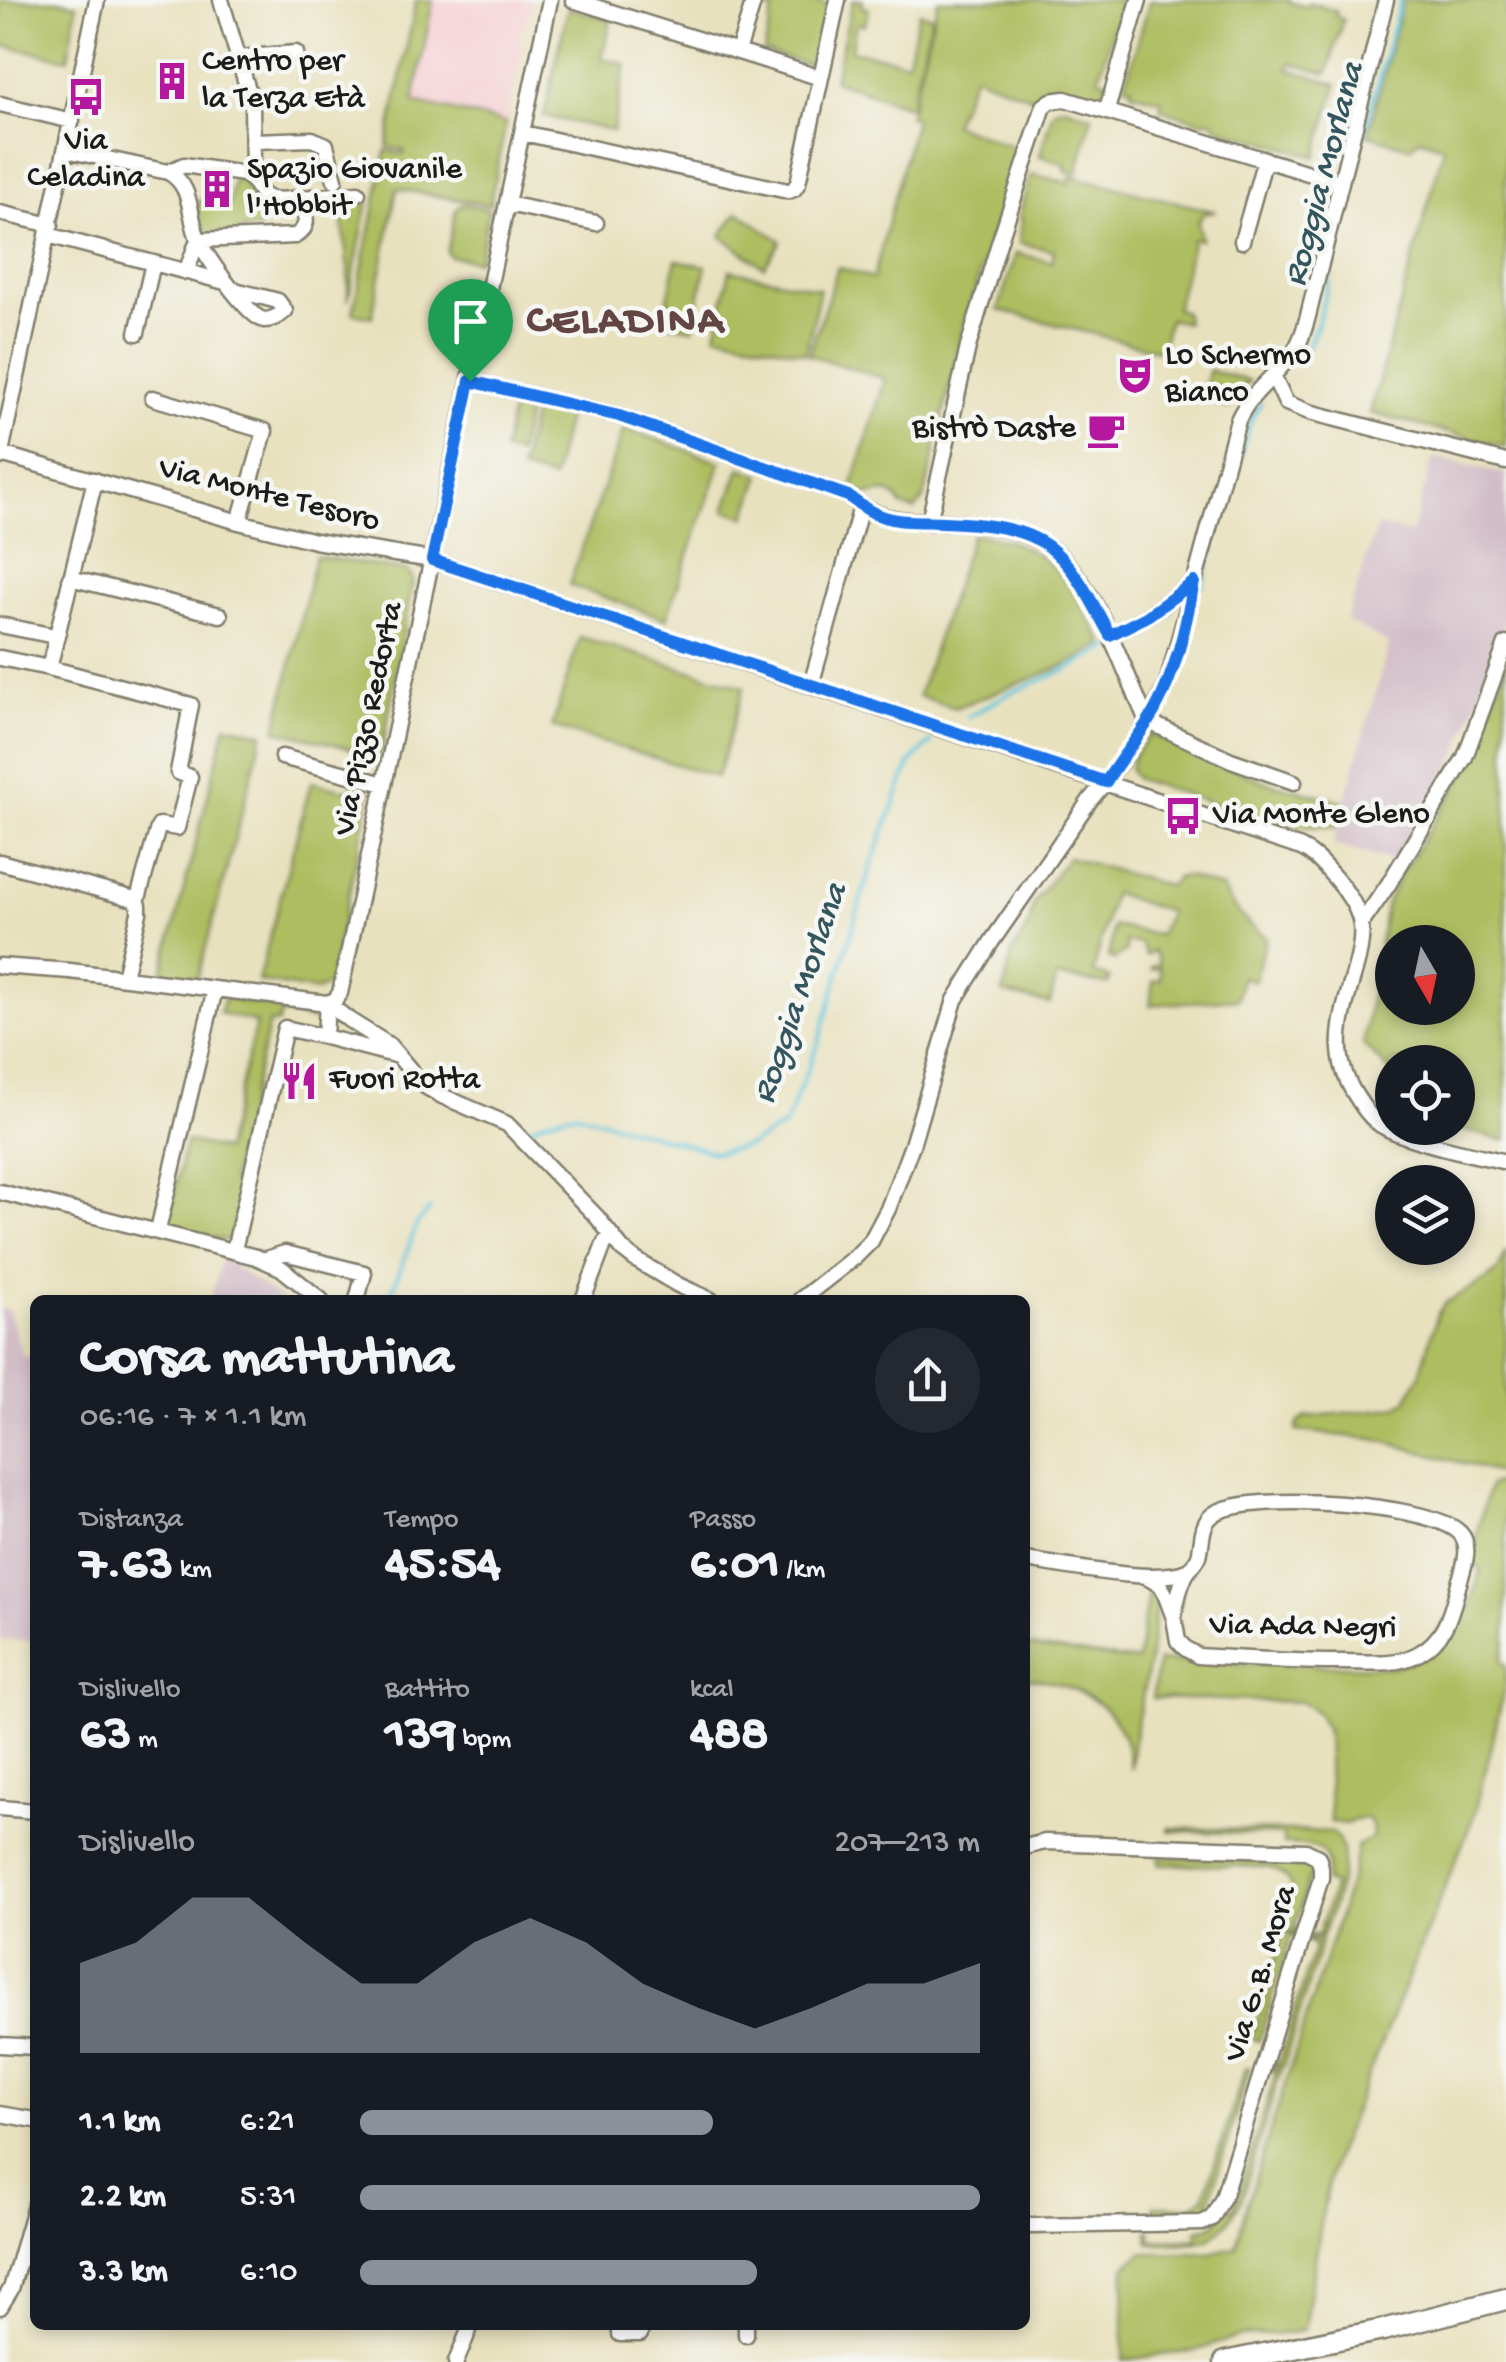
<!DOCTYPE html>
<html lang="it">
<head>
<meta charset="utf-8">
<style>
	:root { --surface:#171b24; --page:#242831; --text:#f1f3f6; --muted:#9ea1a6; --accent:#8c9099 }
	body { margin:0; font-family:"Gochi Hand",sans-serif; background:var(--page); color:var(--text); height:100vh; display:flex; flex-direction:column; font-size:38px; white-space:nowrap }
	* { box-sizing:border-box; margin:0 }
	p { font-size:32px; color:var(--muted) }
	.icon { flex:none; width:55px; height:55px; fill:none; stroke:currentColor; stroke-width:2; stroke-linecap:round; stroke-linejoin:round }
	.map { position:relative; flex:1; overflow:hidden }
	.sheet { position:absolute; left:30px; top:1295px; width:1000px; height:1035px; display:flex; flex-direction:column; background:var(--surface); border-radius:15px; box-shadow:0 5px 15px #0003 }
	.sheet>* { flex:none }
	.needle { width:65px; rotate:171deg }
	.controls { position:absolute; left:1375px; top:925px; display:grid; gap:20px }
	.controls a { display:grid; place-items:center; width:100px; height:100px; border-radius:50%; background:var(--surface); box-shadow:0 5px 15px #0003; font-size:50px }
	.pin { position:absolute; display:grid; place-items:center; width:85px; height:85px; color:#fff; margin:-102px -42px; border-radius:50% 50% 50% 0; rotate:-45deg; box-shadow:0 0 10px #0007 }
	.pin .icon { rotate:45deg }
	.round { display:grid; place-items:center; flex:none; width:105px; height:105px; border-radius:52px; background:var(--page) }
	.headline { display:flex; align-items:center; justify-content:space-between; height:170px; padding:0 50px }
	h1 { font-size:55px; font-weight:800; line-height:75px }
	.metrics { display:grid; grid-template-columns:repeat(3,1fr); gap:15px; height:170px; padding:10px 50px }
	.metrics div { display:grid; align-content:center }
	.metrics b { font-size:50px; font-weight:800 }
	.metrics small { font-size:28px; font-weight:400 }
	.metrics p { font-size:28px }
	.chart { height:280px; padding:20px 50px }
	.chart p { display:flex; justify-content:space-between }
	.chart svg { width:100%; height:180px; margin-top:10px; fill:var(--accent); opacity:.7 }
	ul { padding:0 50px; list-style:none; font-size:32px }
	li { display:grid; grid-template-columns:160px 120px 1fr; align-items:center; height:75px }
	li i { height:25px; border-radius:12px; background:var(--accent) }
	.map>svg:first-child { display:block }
	.built { fill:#f7cfd3 }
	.industrial { fill:#d2bdc7 }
	.green { fill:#aebd60; stroke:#656c3e; stroke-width:2.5; fill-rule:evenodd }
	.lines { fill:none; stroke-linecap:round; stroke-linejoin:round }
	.stream { stroke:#5dc3da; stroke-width:4 }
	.street-casing { stroke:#827e6d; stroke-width:19 }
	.secondary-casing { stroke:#827e6d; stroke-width:25 }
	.street { stroke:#fff; stroke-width:14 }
	.secondary { stroke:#fff; stroke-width:20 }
	.route-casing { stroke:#fff; stroke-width:20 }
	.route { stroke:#1a73e8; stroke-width:12 }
	.labels { text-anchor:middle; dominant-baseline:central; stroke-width:9; stroke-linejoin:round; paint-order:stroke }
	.poi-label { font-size:32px; fill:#1c1c1c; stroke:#f6f6f2; text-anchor:start }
	.street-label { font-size:32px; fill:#1c1c1c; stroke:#f6f6f2 }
	.water-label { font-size:35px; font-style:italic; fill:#33565e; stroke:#f6f6f2 }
	.district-label { font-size:42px; font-weight:bold; letter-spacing:2.5px; fill:#634544; stroke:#f6f6f2 }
</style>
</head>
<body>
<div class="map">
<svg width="1506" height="2362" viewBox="0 0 1506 2362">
	<rect width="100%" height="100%" fill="#f6f6f2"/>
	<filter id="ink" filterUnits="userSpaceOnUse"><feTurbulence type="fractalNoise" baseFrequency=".01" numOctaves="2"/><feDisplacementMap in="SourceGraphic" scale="20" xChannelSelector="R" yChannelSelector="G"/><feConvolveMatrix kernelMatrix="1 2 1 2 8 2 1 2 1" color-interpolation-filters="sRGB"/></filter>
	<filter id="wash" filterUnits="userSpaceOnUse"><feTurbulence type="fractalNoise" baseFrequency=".0048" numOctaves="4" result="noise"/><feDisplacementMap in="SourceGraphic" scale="40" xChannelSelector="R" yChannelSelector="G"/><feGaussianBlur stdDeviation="2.25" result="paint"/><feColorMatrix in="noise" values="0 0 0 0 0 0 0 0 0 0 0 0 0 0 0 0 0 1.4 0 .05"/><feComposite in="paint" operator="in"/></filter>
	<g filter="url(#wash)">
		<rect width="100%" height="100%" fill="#e8e1be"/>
		<!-- built -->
		<path class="built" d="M433,0h99l-6,27 -4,-1 -3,15 5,2 -18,80 -92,-21z"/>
		<!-- industrial -->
		<path class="industrial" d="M1433,457l73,17v145l-47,131 -65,111 -61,-16 56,-201 -43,-23 31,-95 35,7z
			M221,1258l62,42h-73z
			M0,1308l9,2 13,45 13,3v283l-35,-1z"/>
		<!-- green -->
		<path class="green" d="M0,0h57l20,4 -9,55 -68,-14z
			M416,0h17l-19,102 92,21 -16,82 -93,-16 -25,128 -19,-4 33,-162 18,3v-4l-17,-3z
			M769,0h40l19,5 -16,61 -48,-14 9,-41 -6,-3z
			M853,0h10l-1,7 7,2 -4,16 -9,-1 -5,26 56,12 12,-49 13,3 -22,91 -76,-27z
			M938,0h183l-22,78 9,3 -7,15c-24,-5 -44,-18 -65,3l-62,-24 -21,49 66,25 -54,171 -41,179 -9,11 -14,-4c-11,-20 -16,-13 -34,-11 -3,0 -12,-3 -16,-4l34,-112 -76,-24 29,-88 35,12 42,-160 -6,-3z
			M1150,0h139v2l18,5 2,-4 28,8 -1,6 7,2 -16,55 -36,-11 -3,6 49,15 -21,73 -98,-29 -3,-6 -6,-2 -7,2 -42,-13 2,-9 -31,-8 1,-5 -7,-2z
			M1403,0h103v447l-136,-34 74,-266 -24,-9 -10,9 -42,-12z
			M568,8l43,12 -9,38 24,6 -13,67 -69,-15z
			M1065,107l27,9 -15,57 -12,-3 1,-6 -26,-8 12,-43 5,-5z
			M1035,175l34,8 2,-7 142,35 -10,3 -5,8 3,18 -8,-1 -17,70 9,3 1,11 -17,-4 -8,32 -163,-41 18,-57 36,9 2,-11 -35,-8c2,-9 0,-15 3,-25l-3,-1 11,-41z
			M234,179l9,2 9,17 8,8v22c-17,2 -32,6 -50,7 -10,-6 -15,-25 -11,-35l30,5z
			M368,202l-20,99v-30l-7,-68z
			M463,204l25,5 1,2 -10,48 -2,2 -27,-5 -3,-4 9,-43z
			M738,212l43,29 -17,26 -43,-31z
			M676,260l30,6 -13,62 -30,-5z
			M730,270l90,19 -14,64 -90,-19z
			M1209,370l40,11 -12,13 -9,14 -11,-3 3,-16 -15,-4z
			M513,403l16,3 -11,48 -15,-3z
			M534,408l33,8 -14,63 -33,-9z
			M624,428l97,34 -55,157 -97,-34z
			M740,468l21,7 -15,42 -21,-7z
			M972,534c79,8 97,47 132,110l-40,22 -109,42 -37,-12z
			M315,556l93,15 5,9 -31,172 -4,3 -102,-25z
			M580,637l164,50 -27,90 -165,-50z
			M1506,663v478l-50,-13 2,-66h-66v12l-29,-30 23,-139 14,-30 73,-114zM1392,942h66v66h-66z
			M226,725l37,8 -65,244 -36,-3z
			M1150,734l116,48 76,19 -6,26h-46l-154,-48 -6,-9 2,-12z
			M311,782l40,9 3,-9 15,4v15l-39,179 -3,6 -11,5 -58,-10z
			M1068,857l101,29 9,-9 8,-1 37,13c10,21 24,36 44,48l-13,44 -12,-4 -5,22 -87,6 3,-24 8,-1 -1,-12 -9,2v-3l8,-3 -2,-7 -5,-6 -6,5 -5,-13 -16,-1 1,9 -11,8 -6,-1 4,-32 46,9 10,-23 -56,-19 -20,80 17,5 -2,6 -52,-7 -6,27 -47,-11 9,-40 17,-29 5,-22z
			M224,998l97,18 -1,5 -39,-8 -3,10h-9l-38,157 13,5 -14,56 -55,-11 -6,-3 -1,-9 18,-77 38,9 32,-127 -37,-10z
			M1506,1251v224l-132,-36 -78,-8 2,-8 8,-6 78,-8 13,-3 10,-6 12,-23 19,-64 7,-10 44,-25 10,-9z
			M1495,1483l11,2v156l-5,21 5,3v18l-31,130 -140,344 -9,36 -22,136 -8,3 -55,4 -50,16 -34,3 -34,6 2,-94 16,-14h68l27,-6 10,-40 106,-333 6,-29 15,-8 -1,-12 -5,-7 -12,1 -9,5 -16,-2 -3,-92 -10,-17 -15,-11 -150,-4 6,-37 234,6 22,-6 43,-52 12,2 12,-42 -12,-7 20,-76z
			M1149,1588l8,9 -8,67 -15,73 -3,33c-2,-16 -5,-32 -14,-46 -18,-29 -60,-45 -92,-46v-32l112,15z
			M1169,1828l162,4c28,19 -1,80 -10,106l-12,-3v-2l9,2 16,-50 -9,-3c11,-37 -14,-37 -42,-38v-9l-114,-4z
			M1288,1856l19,1 8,8 -1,14 -5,-1 -14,49 4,2 -1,4 -14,-4c8,-28 18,-49 -16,-62l-109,-3v-7l128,4z
			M1284,1931l12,4v2h-5l-32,104 -7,-3z
			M1307,1938l14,4 -38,126 -13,-4v-3l9,2 36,-118 -8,-4z
			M1246,2067l4,1 -41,134 4,2 -2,7 -13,8 -1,-5h-43v-8h37l13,-9z
			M1269,2067l12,4 -40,130c-27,48 -42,42 -92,42l-1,-12h3v9l46,-1v-9c15,-2 23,-9 28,-23l8,2 43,-136 -8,-4z"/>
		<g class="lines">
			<!-- stream -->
			<path class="stream" d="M1300,363c24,-42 33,-107 45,-155 17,-69 36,-139 56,-208
				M1202,586l49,-167 10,-16
				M1120,642l52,-29
				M968,717l40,-23 58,-24 45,-24
				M525,1131c16,-11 32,-15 52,-18l139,40 35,-8 34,-20 34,-84 49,-166 35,-94 8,-19 20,-20
				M389,1300l28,-76 13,-15"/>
		</g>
	</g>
	<g filter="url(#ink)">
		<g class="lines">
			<!-- street casing -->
			<g class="street-casing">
				<path id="street" d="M221,0l31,103 1,64 -2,4 -7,3
					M573,0l248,78
					M738,52l16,-52
					M239,58l57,-5
					M0,104l72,17
					M1107,110l32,-110
					M523,133l265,58 6,-2 4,-6 40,-183
					M254,141l58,-2 14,6 9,35
					M66,150l102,22 16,-7 60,9c23,14 8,29 47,25 14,11 23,25 4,37l-97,4
					M168,172c26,14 20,45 31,69 7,15 50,77 65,79 8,0 15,-4 21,-9l-7,-10 -47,-12
					M291,199l67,-6
					M508,204l88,19
					M0,213l51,12
					M48,235l177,47
					M1242,241l23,-82
					M186,272l12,-32
					M137,333l16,-70
					M1273,375l13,28 23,9 197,50
					M470,381l149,35 229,80c36,29 58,23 101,26 31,2 69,5 96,22 48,30 79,127 102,177l84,39 63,22
					M153,398l112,33 -26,91
					M1,454l238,68 76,19 117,19 869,288c15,7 23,18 34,30 11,12 24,31 26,47 2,15 -2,31 -6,45 -13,46 -27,83 1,126 7,11 14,22 25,29 28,17 91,29 125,37
					M0,457l97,-457
					M929,522l39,-175 31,-104 45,-137 7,-5 14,-2 276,84
					M70,578l150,37
					M0,625l55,11
					M1110,635l36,-18 48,-35
					M0,658l49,10 46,-188
					M49,668l142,37 -13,67 12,5 -13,51 -17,-3 -2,3 -21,74
					M811,685l50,-178
					M282,757l102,27
					M0,862l134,37 5,6v8l-15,64
					M1361,924l27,-39 77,-128 41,-113
					M0,966l70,5 257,32 22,17 40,25 34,40 19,11 65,28 90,93 26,33 13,10 42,25 33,15
					M327,1003l8,-3 5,-7 210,-993
					M325,1037l73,19
					M0,1192l256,65 25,11 40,32
					M158,1230l57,-241
					M234,1250l51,-222 40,9 2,-34
					M263,1260l22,-7 79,20 -7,27
					M583,1300l22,-58 7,-5
					M800,1300l55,-43 16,-16 17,-32 24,-64 43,-145 37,-59 98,-141c30,-34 58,-75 77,-116l71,-264c14,-31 41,-45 58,-72 6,-9 9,-21 12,-32l78,-316
					M1025,1560c38,5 130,25 162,11
					M1145,1576l15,9 5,9 9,24 4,23 8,8 12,7c49,3 97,6 145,6 25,0 53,4 75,-8 26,-14 32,-37 39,-63 4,-18 17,-43 3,-58 -28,-30 -212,-42 -246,-19 -14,9 -11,28 -15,42 -3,7 -9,12 -13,18 -7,14 -10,29 -12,44
					M0,1808l35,3
					M1025,1847l20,-5 261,9 12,6 3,10v11l-98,320 -11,20 -10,5 -172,3 -5,-2
					M0,2045l35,2
					M0,2114l35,6
					M0,2307l11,-18 24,-84
					M620,2325v9h20
					M746,2335v-10
					M456,2362l15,-37"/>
			</g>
			<!-- secondary casing -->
			<g class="secondary-casing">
				<path id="secondary" d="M1225,2362l158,-32 123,-31"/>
			</g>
			<!-- street -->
			<use href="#street" class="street"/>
			<!-- secondary -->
			<use href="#secondary" class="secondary"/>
		</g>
	</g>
	<g class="lines" filter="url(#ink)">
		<!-- route casing -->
		<g class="route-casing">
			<path id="route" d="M470,381l149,35 229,80c11,8 21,16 33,20 20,7 42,5 62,6 33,1 78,4 105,24 29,22 45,59 62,89l36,-18 48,-35c-8,43 -18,90 -39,128 -14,25 -34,47 -49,72l-674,-222z"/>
		</g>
		<!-- route -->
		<use href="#route" class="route"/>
	</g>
	<!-- icons -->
	<defs>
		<g id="building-bare" transform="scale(3)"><path d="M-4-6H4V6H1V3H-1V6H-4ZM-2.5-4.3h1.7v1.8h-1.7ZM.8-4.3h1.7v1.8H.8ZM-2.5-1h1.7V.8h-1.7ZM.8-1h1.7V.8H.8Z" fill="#b5179e" stroke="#f6f6f2" stroke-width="2.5" paint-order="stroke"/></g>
		<g id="bus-bare" transform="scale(3)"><path d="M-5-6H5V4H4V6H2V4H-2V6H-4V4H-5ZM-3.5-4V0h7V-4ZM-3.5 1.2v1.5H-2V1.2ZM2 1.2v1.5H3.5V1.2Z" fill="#b5179e" stroke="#f6f6f2" stroke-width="2.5" paint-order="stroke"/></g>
		<g id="theatre-bare" transform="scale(3)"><path d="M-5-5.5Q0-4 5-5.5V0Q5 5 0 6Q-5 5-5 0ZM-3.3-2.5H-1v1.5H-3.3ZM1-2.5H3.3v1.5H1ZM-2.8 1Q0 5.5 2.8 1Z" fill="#b5179e" stroke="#f6f6f2" stroke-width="2.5" paint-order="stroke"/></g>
		<g id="cafe-bare" transform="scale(3)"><path d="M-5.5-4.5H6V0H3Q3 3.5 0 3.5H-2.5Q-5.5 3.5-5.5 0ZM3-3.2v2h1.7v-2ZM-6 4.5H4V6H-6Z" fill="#b5179e" stroke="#f6f6f2" stroke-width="2.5" paint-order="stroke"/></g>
		<g id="restaurant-bare" transform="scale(3)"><path d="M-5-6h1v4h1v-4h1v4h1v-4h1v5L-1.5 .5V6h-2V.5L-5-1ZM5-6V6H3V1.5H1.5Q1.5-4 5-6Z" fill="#b5179e" stroke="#f6f6f2" stroke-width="2.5" paint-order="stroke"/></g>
	</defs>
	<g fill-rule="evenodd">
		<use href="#building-bare" x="172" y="81"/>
		<use href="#bus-bare" x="86" y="97"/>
		<use href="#building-bare" x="217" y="189"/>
		<use href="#theatre-bare" x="1135" y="375"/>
		<use href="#cafe-bare" x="1106" y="430"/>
		<use href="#bus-bare" x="1183" y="816"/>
		<use href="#restaurant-bare" x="299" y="1081"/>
	</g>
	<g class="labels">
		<!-- poi labels -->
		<g class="poi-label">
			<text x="202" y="63">Centro per<tspan x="202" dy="37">la Terza Età</tspan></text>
			<text x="86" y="142" text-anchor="middle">Via<tspan x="86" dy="37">Celadina</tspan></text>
			<text x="247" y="171">Spazio Giovanile<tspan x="247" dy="37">l'Hobbit</tspan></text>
			<text x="1165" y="357">Lo Schermo<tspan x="1165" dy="37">Bianco</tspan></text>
			<text x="1076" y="430" text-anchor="end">Bistrò Daste</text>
			<text x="1213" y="816">Via Monte Gleno</text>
			<text x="329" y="1081">Fuori Rotta</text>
		</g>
		<!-- street labels -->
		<g class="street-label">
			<text transform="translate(269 496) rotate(14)">Via Monte Tesoro</text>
			<text transform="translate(370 719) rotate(-78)">Via Pizzo Redorta</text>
			<text transform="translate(1303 1628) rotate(1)">Via Ada Negri</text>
			<text transform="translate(1262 1974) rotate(-73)">Via G.B. Mora</text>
		</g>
		<!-- water labels -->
		<g class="water-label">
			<text transform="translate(1326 175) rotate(-75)">Roggia Morlana</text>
			<text transform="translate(802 994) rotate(-71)">Roggia Morlana</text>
		</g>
		<!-- district labels -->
		<g class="district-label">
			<text x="626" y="323">CELADINA</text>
		</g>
	</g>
</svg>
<div class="controls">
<a><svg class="needle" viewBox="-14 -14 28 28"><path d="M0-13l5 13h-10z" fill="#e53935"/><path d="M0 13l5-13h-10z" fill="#9ea1a6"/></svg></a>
<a><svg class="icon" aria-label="locate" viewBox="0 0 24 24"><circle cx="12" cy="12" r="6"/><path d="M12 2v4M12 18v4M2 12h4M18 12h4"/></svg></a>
<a><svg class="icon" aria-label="layers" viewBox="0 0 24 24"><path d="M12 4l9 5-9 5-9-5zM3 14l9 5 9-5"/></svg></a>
</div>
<div class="pin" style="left:470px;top:381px;background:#1e9e55"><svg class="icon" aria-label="arrive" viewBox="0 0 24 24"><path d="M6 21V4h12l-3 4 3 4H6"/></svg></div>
<section class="sheet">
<div class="headline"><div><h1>Corsa mattutina</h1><p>06:16 · 7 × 1.1 km</p></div><a class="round"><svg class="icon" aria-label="share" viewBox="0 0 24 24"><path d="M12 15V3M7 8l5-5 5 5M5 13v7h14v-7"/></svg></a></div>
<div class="metrics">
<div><p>Distanza</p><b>7.63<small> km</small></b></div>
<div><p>Tempo</p><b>45:54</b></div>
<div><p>Passo</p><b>6:01<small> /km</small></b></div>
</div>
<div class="metrics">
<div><p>Dislivello</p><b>63<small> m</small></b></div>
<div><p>Battito</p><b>139<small> bpm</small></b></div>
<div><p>kcal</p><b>488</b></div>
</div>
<div class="chart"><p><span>Dislivello</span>207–213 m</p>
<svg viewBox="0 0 160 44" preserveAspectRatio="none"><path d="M0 44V22L10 17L20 6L30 6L40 17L50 27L60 27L70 17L80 11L90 17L100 27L110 33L120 38L130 33L140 27L150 27L160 22V44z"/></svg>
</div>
<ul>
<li><b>1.1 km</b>6:21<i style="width:57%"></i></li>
<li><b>2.2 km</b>5:31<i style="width:100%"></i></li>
<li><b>3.3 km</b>6:10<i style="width:64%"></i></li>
</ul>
</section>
</div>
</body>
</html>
